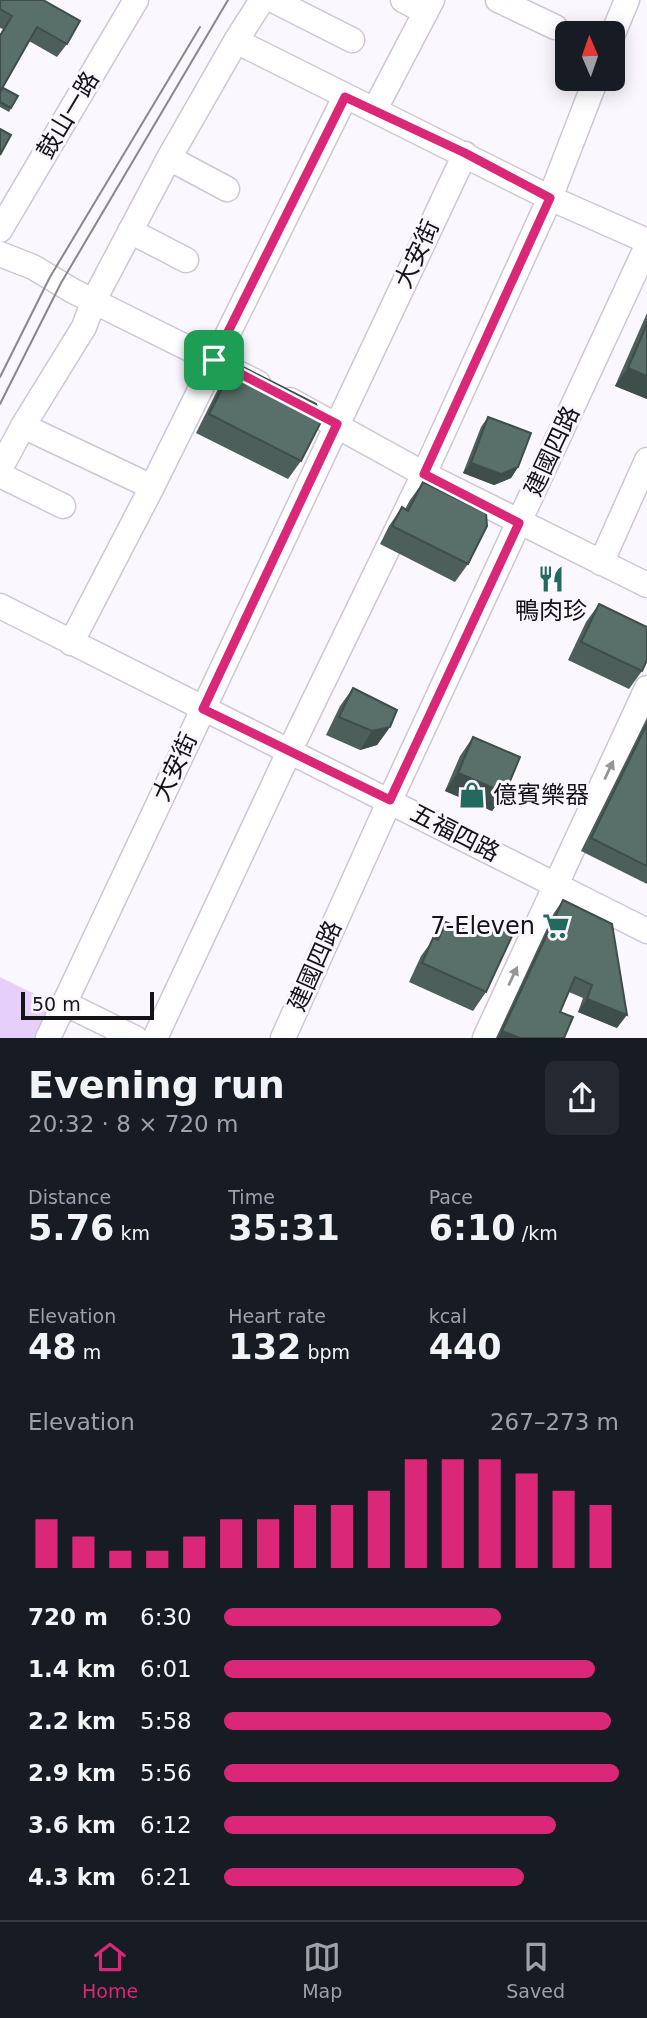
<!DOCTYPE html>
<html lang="en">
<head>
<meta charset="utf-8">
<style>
	:root { --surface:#171b24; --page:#242831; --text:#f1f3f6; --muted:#9ea1a6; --line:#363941; --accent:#db2777 }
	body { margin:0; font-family:"DejaVu Sans","Noto Sans TC",sans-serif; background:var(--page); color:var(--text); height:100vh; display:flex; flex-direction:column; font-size:26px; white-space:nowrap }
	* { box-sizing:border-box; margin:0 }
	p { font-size:23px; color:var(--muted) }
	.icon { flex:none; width:38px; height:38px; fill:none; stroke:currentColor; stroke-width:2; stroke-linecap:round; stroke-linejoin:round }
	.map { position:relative; height:1038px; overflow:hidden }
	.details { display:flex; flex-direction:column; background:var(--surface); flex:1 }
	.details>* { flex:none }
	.needle { width:46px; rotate:358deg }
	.fabs { position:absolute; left:555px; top:21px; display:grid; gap:14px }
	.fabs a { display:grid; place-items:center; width:70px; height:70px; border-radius:10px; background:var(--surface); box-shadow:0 4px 18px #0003; font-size:35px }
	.scale { position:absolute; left:21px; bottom:18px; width:133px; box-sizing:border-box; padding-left:7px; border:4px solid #161219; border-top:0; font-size:19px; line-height:24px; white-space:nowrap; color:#161219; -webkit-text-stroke:5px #fbf7ff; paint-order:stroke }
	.pin { position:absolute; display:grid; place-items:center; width:60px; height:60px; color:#fff; margin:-30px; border-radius:14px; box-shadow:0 4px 10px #0006 }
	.round { display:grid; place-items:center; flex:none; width:74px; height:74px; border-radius:10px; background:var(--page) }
	.overview { display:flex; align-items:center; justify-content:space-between; height:119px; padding:0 28px }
	h1 { font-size:38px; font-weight:600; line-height:52px }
	.figures { display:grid; grid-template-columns:repeat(3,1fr); gap:10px; height:119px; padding:7px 28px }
	.figures div { display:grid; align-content:center }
	.figures b { font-size:35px; font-weight:600 }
	.figures small { font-size:19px; font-weight:400 }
	.figures p { font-size:19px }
	.chart { height:196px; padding:14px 28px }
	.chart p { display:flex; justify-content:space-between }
	.chart svg { width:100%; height:126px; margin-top:7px; stroke:var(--accent); stroke-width:6 }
	ul { padding:0 28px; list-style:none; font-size:23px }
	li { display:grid; grid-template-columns:112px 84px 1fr; align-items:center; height:52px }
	li i { height:18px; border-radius:9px; background:var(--accent) }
	.tabs { display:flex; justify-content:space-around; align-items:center; height:98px; border-top:2px solid var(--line); background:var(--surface); font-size:19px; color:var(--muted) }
	.tabs a { display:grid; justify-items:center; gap:4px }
	.tabs .on { color:var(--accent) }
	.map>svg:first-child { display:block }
	.green { fill:#e6cff9 }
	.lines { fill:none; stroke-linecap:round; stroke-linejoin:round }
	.minor-casing { stroke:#cfc5d8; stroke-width:27 }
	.minor { stroke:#fff; stroke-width:24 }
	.tram { stroke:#8a868d; stroke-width:2 }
	.wall { fill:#4c5f5b }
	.shaded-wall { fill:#3e4e4a }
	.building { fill:#586f6a; stroke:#3e4e4a; stroke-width:2 }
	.oneway { fill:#969498 }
	.route-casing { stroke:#fff; stroke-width:14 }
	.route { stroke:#db2777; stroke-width:9 }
	.labels { text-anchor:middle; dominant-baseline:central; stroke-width:6; stroke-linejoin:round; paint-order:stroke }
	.street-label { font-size:24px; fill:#161219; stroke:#fbf7ff }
	.poi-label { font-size:24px; fill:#161219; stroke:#fbf7ff }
</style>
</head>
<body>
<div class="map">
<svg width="647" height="1038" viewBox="0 0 647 1038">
	<rect width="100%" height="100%" fill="#fbf7ff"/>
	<!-- green -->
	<path class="green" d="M0,977l55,27 -16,34h-39z"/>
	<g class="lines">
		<!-- minor casing -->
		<g class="minor-casing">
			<path id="minor" d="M273,0l79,40
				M403,0l23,12
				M498,0l57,27
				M612,36l15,-36
				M236,41l314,157 97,43
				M375,109l57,-109
				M169,158l58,31
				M0,230l136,-230
				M130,231l56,29
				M0,254l33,13 40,24 185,92
				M290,400l134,74 223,111
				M23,426l129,61
				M0,469l23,-43 61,-99 10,-27 75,-142 67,-117 26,-41
				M0,475l63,31
				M601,563l46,-103
				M0,606l647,325
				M71,643l81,-156 193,-390
				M64,1003l71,35
				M48,1038l417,-884
				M155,1038l134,-286 135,-278 126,-276 46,-119
				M283,1038l107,-238 257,-554
				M485,1038l162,-350"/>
		</g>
		<!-- minor -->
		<use href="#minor" class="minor"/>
		<!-- tram -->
		<path class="tram" d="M0,377l50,-100 150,-250
			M0,404l61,-121 167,-283"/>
	</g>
	<!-- wall -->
	<path class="wall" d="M0,0l67,44 -10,13 -28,-16 -26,47 15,8 -9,16 -9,-5v-73l3,-5 -3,-1z
		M647,313v86l-32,-13z
		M235,363l66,98 -13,18 -92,-46 26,-52z
		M488,417l30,50 -7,11 -17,7 -31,-12 18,-46z
		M423,482l45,82 -13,18 -75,-38 9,-18 13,-19 3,2 5,-9z
		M599,604l43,67 -13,18 -61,-29 18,-38z
		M353,688l37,39 -13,18 -17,5 -34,-15 14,-29z
		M647,718v166l-66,-33z
		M473,737l32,56 -13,18 -47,-20 15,-35z
		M563,900l54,128 -39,-16 5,-14 -14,-6 -9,20 4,26h-68l58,-125z
		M484,920l2,72 -13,19 -64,-29 12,-26 25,-34 28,12z"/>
	<!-- shaded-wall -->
	<path class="shaded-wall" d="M628,368l19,8v23l-32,-13z
		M471,463l47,4 -7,11 -17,7 -31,-12z
		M390,727l-13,18 -17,5 12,-19z
		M458,773l47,20 -13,18 -47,-20z
		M587,999l40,16 -10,13 -39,-16z
		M502,1031l18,7h-23z"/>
	<!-- building -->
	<path class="building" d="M0,0h43l37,21 -13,23 -30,-17 -37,65v-56l12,-20 -12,-7z
		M3,88l15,8 -7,12 -11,-6v-10z
		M0,129l11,6 -11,20z
		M647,324v52l-19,-8z
		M235,363l81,41 5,18 -20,39 -92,-47z
		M488,417l43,16 -13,34 -17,7 -30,-11z
		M423,482l63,31 1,13 -19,38 -76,-38 10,-19 6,4z
		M599,604l48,23v33l-5,11 -61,-29z
		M353,688l44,22 -7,17 -18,4 -33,-14z
		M647,724v142l-56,-28z
		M473,737l47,20 -15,36 -47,-20z
		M563,900l49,24 15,91 -40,-16 5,-14 -17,-8 -15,35 13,5 -9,21h-44l-18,-7z
		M484,920l29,14 -27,58 -64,-29 11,-25 5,2 8,-18 31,13z"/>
	<!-- one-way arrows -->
	<defs><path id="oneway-solid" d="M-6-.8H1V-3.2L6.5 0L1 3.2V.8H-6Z" transform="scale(1.75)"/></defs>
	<g class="oneway">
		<use href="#oneway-solid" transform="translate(609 770) rotate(-65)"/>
		<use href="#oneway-solid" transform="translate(513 976) rotate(-65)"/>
	</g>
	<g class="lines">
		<!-- route casing -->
		<g class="route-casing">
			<path id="route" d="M345,97l120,56 85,45 -126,276 95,49 -129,277 -187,-91 134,-285 -123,-64z"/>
		</g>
		<!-- route -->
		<use href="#route" class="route"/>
	</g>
	<!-- icons -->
	<defs>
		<g id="restaurant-bare" transform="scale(2.1)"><path d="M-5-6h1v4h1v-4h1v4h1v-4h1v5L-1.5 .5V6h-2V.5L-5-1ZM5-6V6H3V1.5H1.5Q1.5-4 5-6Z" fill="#23695d" stroke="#fbf7ff" stroke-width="2.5" paint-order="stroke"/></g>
		<g id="shop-bare" transform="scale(2.1)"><path d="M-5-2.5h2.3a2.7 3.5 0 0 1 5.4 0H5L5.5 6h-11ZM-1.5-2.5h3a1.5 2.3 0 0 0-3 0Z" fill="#23695d" stroke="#fbf7ff" stroke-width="2.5" paint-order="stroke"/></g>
		<g id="supermarket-bare" transform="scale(2.1)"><path d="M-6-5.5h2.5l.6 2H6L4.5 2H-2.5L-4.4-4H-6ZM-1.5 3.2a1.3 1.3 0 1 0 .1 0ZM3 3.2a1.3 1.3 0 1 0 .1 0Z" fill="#23695d" stroke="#fbf7ff" stroke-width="2.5" paint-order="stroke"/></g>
	</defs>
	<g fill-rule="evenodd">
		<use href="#restaurant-bare" x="551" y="579"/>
		<use href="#shop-bare" x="472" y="795"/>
		<use href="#supermarket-bare" x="556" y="926"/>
	</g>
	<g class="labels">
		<!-- street labels -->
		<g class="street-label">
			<text transform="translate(68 115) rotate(-59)">鼓山一路</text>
			<text transform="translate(417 254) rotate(-65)">大安街</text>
			<text transform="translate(552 451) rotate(-65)">建國四路</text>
			<text transform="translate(175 767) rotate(-65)">大安街</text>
			<text transform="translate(455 833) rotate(27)">五福四路</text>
			<text transform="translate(315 966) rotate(-66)">建國四路</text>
		</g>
		<!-- poi labels -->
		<g class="poi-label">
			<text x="551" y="611">鴨肉珍</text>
			<text x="493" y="795" text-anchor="start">億賓樂器</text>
			<text x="535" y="926" text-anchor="end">7-Eleven</text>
		</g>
	</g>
</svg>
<div class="fabs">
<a><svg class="needle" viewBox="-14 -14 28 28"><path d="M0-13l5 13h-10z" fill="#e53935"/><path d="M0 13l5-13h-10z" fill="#9ea1a6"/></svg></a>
</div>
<div class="scale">50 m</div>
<div class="pin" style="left:214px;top:360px;background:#1e9e55"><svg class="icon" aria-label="arrive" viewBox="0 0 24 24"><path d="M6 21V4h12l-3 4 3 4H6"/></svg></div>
</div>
<section class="details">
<div class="overview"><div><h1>Evening run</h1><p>20:32 · 8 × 720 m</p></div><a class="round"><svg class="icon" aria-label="share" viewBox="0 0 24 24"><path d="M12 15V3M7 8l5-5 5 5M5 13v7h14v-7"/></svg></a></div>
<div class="figures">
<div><p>Distance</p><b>5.76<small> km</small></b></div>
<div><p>Time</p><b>35:31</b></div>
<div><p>Pace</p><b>6:10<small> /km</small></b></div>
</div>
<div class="figures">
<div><p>Elevation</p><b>48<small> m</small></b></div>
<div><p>Heart rate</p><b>132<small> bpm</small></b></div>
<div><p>kcal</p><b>440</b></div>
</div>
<div class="chart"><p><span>Elevation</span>267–273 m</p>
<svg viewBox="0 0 160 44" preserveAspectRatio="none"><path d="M5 44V27M15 44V33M25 44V38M35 44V38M45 44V33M55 44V27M65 44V27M75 44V22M85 44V22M95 44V17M105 44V6M115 44V6M125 44V6M135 44V11M145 44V17M155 44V22"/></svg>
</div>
<ul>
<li><b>720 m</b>6:30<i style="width:70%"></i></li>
<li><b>1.4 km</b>6:01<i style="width:94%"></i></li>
<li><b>2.2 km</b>5:58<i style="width:98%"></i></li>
<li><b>2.9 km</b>5:56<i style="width:100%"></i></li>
<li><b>3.6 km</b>6:12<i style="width:84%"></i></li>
<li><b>4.3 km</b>6:21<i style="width:76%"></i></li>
</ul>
</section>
<nav class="tabs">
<a class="on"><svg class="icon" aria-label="home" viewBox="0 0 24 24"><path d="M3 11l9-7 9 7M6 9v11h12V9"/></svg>Home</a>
<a><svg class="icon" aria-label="map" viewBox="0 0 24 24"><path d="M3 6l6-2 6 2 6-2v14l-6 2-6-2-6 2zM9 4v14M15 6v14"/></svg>Map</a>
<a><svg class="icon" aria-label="saved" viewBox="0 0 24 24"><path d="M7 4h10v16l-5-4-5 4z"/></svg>Saved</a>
</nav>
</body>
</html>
